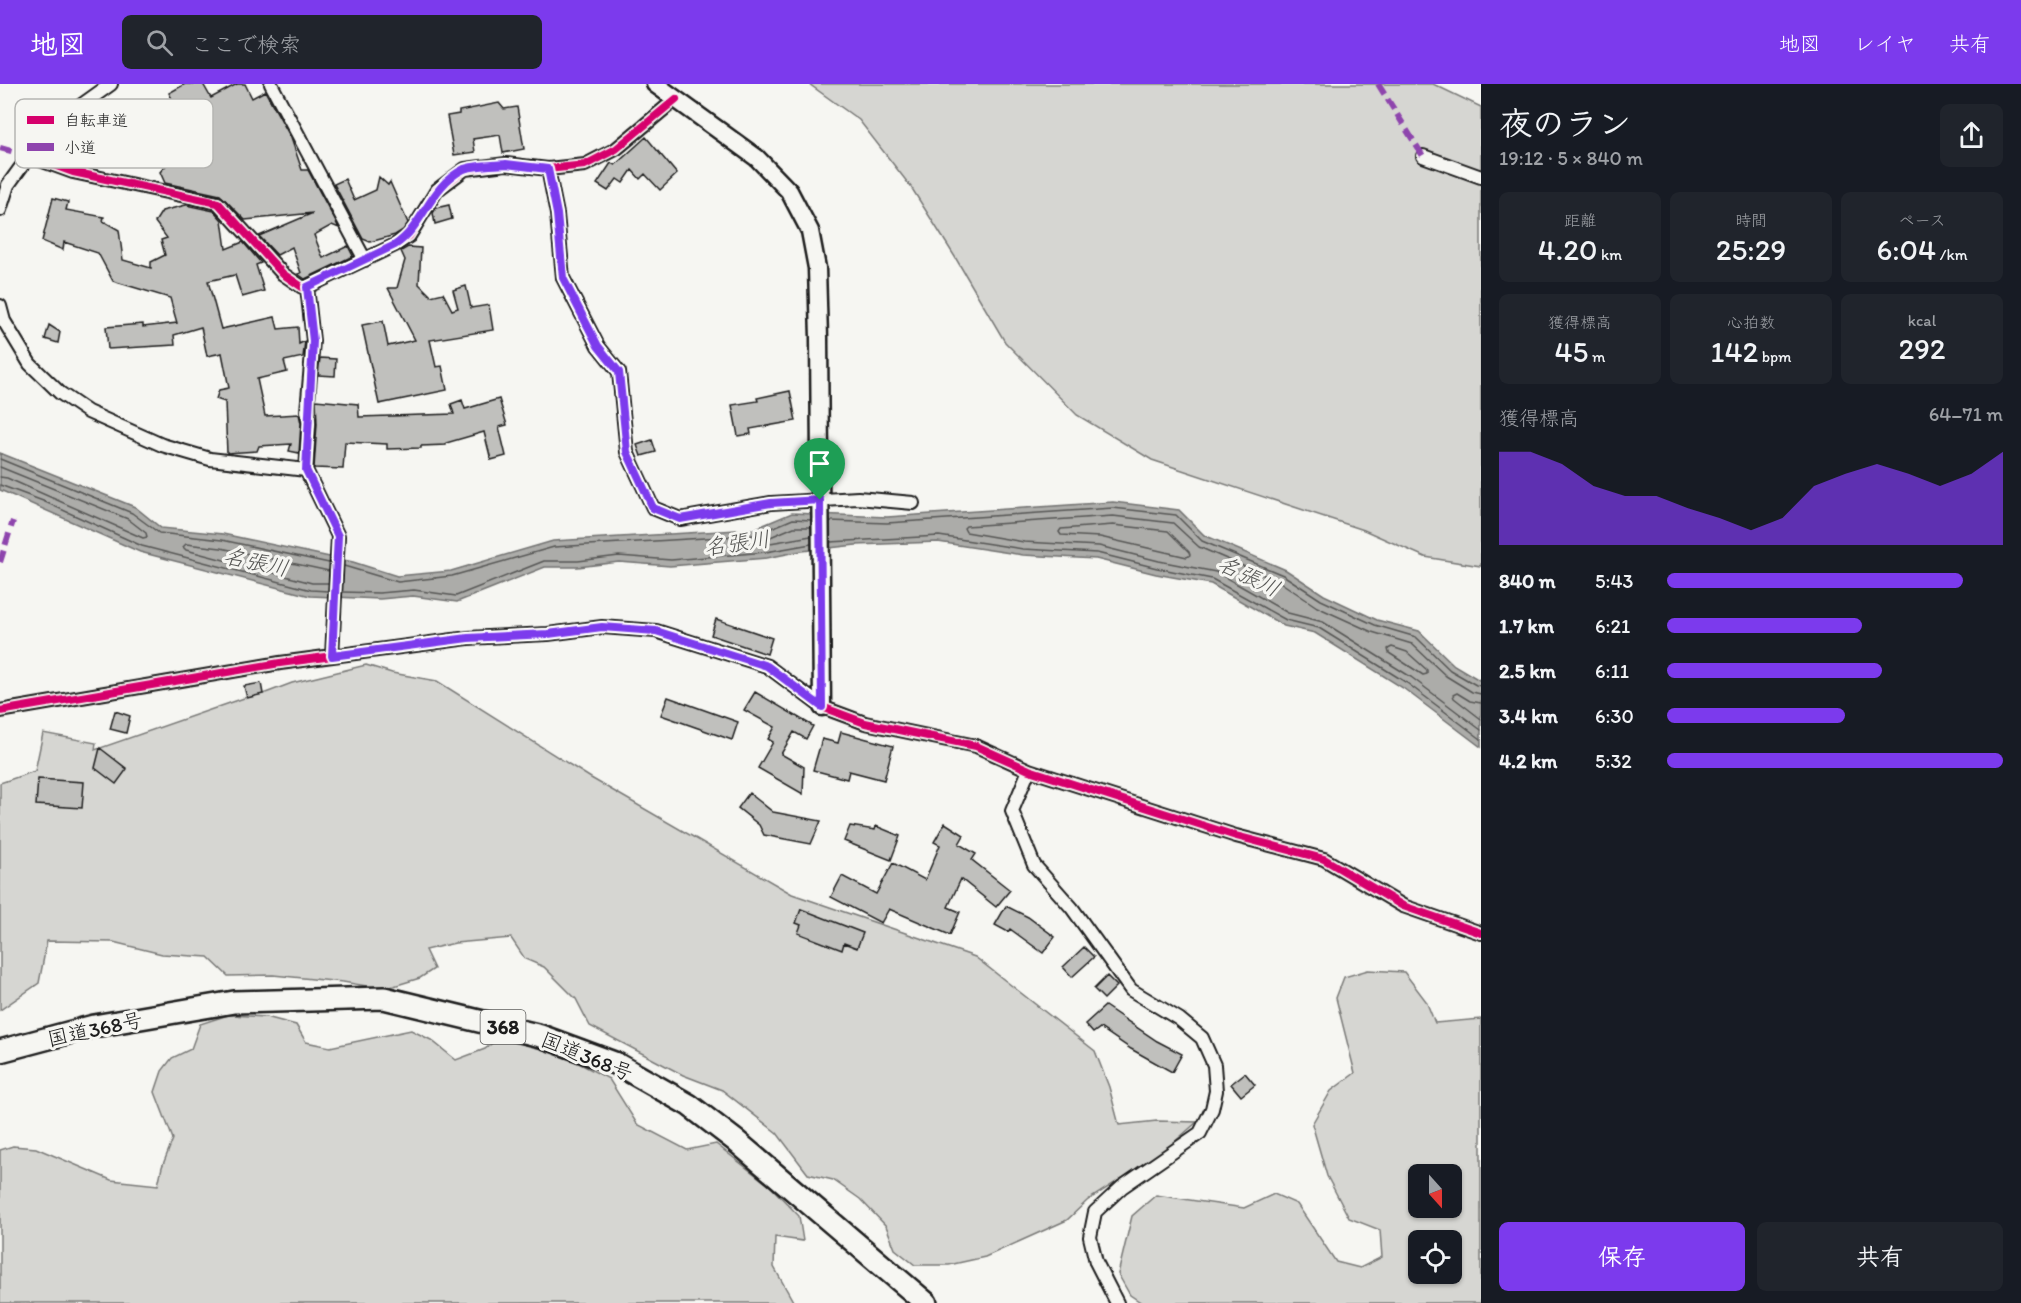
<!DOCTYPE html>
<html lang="ja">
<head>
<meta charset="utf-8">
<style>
	:root { --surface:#171b24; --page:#20242c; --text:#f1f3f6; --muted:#9ea1a6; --accent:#7c3aed }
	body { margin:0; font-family:Itim,"Klee One",sans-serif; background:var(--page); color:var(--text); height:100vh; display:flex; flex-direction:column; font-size:22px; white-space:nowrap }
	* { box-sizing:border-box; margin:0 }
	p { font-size:20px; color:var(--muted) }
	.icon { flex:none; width:33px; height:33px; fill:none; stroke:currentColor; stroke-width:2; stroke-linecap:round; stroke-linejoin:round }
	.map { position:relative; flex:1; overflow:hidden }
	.side { display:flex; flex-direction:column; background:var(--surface); width:540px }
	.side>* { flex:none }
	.needle { width:39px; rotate:159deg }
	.controls { position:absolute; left:1408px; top:1080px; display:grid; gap:12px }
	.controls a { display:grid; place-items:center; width:54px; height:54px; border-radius:9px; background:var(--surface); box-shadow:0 2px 4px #0004; font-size:30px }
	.pin { position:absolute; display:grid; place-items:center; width:51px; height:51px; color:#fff; margin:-62px -26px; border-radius:50% 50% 50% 0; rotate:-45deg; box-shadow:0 0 6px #0007 }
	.pin .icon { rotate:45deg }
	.round { display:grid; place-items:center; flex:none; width:63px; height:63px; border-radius:9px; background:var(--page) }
	.headline { display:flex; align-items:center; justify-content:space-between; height:102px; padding:0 18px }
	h1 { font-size:33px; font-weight:600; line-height:45px }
	.figures { display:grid; grid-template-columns:repeat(3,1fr); gap:9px; height:102px; padding:6px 18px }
	.figures div { display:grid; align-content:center; border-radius:9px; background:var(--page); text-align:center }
	.figures b { font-size:30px; font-weight:600 }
	.figures small { font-size:16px; font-weight:400 }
	.figures p { font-size:16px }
	.chart { height:168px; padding:12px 18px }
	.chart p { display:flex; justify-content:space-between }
	.chart svg { width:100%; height:108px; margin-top:6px; fill:var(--accent); opacity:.7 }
	.button { display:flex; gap:12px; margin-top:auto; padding:12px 18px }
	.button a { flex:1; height:69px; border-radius:9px; background:var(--accent); color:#fff; font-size:24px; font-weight:600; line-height:69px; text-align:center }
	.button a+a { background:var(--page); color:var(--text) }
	ul { padding:0 18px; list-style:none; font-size:20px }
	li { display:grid; grid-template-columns:96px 72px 1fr; align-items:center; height:45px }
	li i { height:15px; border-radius:8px; background:var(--accent) }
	header { display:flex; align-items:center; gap:36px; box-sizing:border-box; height:84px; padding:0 30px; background:var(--accent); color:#fff }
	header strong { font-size:28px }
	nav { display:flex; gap:33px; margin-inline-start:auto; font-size:21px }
	.search { width:420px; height:54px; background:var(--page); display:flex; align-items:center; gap:15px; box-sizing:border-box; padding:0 21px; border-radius:9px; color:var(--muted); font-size:22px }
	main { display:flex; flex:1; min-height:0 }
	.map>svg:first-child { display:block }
	.green { fill:#d6d6d2; stroke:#797977; stroke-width:1.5; fill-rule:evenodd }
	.water { fill:#acaca9; stroke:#727271; stroke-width:1.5 }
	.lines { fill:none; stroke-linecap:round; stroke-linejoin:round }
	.shore { stroke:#565654; stroke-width:1.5 }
	.building { fill:#c0c0bd; stroke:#1c1c1c; stroke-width:1.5 }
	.street-casing { stroke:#1c1c1c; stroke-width:16 }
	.secondary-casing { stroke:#1c1c1c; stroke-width:21 }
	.highway-casing { stroke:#1c1c1c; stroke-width:26 }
	.street { stroke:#f6f6f2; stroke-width:12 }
	.secondary { stroke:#f6f6f2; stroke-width:16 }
	.highway { stroke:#f6f6f2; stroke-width:21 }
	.quiet { stroke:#8e44ad; stroke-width:6; stroke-dasharray:12 6; stroke-linecap:butt }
	.cycleway-casing { stroke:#f6f6f2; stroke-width:11 }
	.cycleway { stroke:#d6006c; stroke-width:8 }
	.route-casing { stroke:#fff; stroke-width:12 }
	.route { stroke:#7c3aed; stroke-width:8 }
	.labels { text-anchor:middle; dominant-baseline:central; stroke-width:6; stroke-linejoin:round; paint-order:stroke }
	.shield { fill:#f6f6f2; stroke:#5d5d5c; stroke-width:1.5 }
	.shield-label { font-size:20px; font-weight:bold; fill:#1c1c1c }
	.street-label { font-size:21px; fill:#1c1c1c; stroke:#f6f6f2 }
	.water-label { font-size:22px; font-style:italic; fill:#565654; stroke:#f6f6f2 }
	.key { fill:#f6f6f2; stroke:#b5b5b2; stroke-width:1.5 }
	.key-label { font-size:16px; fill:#1c1c1c }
</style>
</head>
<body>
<header>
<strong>地図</strong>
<div class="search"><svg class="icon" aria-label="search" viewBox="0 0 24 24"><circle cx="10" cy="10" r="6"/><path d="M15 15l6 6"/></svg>ここで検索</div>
<nav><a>地図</a><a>レイヤ</a><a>共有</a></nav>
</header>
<main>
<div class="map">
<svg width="1481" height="1219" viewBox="0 0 1481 1219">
	<rect width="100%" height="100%" fill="#f6f6f2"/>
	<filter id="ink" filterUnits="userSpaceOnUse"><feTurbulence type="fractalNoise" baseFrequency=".0167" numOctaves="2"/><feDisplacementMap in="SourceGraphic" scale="12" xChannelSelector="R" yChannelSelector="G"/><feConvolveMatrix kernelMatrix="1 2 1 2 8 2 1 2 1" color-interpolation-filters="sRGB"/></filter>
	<g filter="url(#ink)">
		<!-- green -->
		<path class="green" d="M809,0h624l48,23v459l-56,-9 -61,-27 -212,-70 -75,-45 -72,-73 -50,-85 -44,-70 -52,-67z
			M366,581l26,8 45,8 154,97 201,116 183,63 120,94 14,36 10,38 38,-4 40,1 -34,30 -75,48 -21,20 -82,37 -36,8h-34l-20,-16 -9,-23 -26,-27 -27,-19 -25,-6 -31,-41 -55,-43 -39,-15 -93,-49 -14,-27 -32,-32 -19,-8 -14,-21 -56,5 -30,7 9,19 -14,9 -36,11 -41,-7 -70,-7 -45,1 -20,-19 -46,-3 -49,-12 -66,-1 -8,42 -39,27v-227l35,-12 8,-38 53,10 -1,7 152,-53 16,-3 29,-11z
			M1368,886l36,2 22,29 9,22 46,-4v284h-339l-12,-8 -12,-21 14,-58 24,-21 88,13 30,-14 23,10 39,58 24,6 22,-11 -2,-27 -31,-12 -22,-42 -15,-52 19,-33 24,-18 -19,-75 8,-21zM1419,1090h33v34h-33zM1419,1156h33v34h-33z
			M228,931l38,2 30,8 10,17 24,5 81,-17 20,10 25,20 29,-11 11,-9 43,2 70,37 28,45 50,26 29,-6 55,43 28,29 4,25 -28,-4 -1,30 20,36h-794v-153l13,-4 23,2 75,32 47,5 4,-18 11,-28 -18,-47 7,-21 10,-13 19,-9 9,-25z"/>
		<!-- water -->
		<path class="water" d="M0,369l135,54 26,21 62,6 130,28 44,14 54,-5 102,-30 201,-12 38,-16 95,4 226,-15 66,8 25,25 82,35 38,25 53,25 42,11 35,34 27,16v66l-78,-59 -88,-55 -31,-7 -73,-42 -55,-10 -60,-15 -73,-4 -85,-13 -82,3 -54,6 -35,7 -97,8 -51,-4 -41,5h-33l-88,35 -44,-6 -33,3 -70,-3 -170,-44 -140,-62z"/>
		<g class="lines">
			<!-- shore -->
			<path class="shore" d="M0,375l132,54 27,20 63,7 107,23
				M0,383l128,52 18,14 1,4 -4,1 -136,-60 -7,-1
				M0,401l43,16 99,45 169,44 17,1
				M830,437l57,2 226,-15 63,7 26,26 81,34 38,25 54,25 41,12 34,33 26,15 5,1
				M1113,441l55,6 21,21 1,3 -3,2 -87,-20 -39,-2 -2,-3 2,-3z
				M811,443h-17l-26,11 -1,3 3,2 41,-7
				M830,458l109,-6 84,13 74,4 60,15 55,11 74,41 33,8 88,55 74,56
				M344,482l54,16 54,-6 102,-29 201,-12 38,-16 18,1
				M328,499h-16l-126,-33 -3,-3 3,-3 35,4 108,23
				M343,508l36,1 35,-3 42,6 88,-35h34l41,-5 52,4 95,-8 45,-8
				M1392,563l15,5 20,18v4l-4,1 -34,-22 -1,-4z
				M1481,610l-9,-2 -26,-16 -34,-32 -40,-12 -55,-25 -37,-25 -81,-35 -26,-24 -60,-7 -147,10 -2,2 2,4 58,10 75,4 60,15 57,11 72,41 35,9 88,55 70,53
				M1481,619l-11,-2 -13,-8 -4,2 1,3 27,21"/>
		</g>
		<!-- building -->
		<path class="building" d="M185,0h18l8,14 26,-14h8l7,14 13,-7 26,47 11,32h6l31,58 -7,-3 -18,10 9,23 25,-12 5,10 -48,23 -7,-5 3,-1 -9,-26 -15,8 -18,-19 54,-23 -68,7 -25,-25 -55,-12 -5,-11 15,-16 -12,-21 21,-13 -15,-29z
			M499,19l5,6 13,-2 7,42 -21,4 -3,-18 -27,4 2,13 -21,3 -7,-39 12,-2v-3z
			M646,53l31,37 -17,16 -15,-16 -5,5 -8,-9 -9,13 -6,-4 -9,12 -11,-7 14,-21 4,2z
			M379,93l9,8 2,-3 18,41 -5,7 -8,5 -25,7 -7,-3 -29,-55 11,-5 9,21 22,-10z
			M53,114l15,4 -2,8 38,7 -1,4 16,9 4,30 28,8v-6l14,-7 -4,-15 6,-2 -12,-16 7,-11 24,-6 28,6 8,9 4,29 17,-7 18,21 -5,2 8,26 -22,6 -7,-22 -27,6 13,48 54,-12 3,12 20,-2 1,17 6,-3 -2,16 -19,4 3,11 -30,7 8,37 34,-2 2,9 -2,30 -10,-2 2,-7 -32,2 -2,5 -30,2 -2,-51 -9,-3 3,-9 10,-2 -7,-35 -15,3 -6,-29 -27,8 1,10 -67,4 -2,-22 37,-3v3l34,-4 -7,-25 -57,-17 -15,-28 -34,-11 -1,8 -21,-9z
			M449,121l3,14 -17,5 -2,-11 3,-5z
			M408,163l13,1 -2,36 12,12 12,-3 9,17 6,-2 -5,-18 13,-4 5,22 18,-3 4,25 -63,10 6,27 6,-1 5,24 -68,14 -17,-79 21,-4 5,25 27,-6 -27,-52h9l8,-28 -4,-9z
			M49,241l11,7 -2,11 -13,-4z
			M320,274l16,1 -1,17 -17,-1z
			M790,307l6,30 -46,8 1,5 -13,2 -6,-31 26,-4 -1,-3z
			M499,315l8,26 -8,2 7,29 -15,4 -7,-28 -38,11v2l-25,1v2l-34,1v-5l-42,-2 -2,27 -29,-1 3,-44 -1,-24 42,4 1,13 95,-3 -3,-10 11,-4 3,9z
			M652,356l4,12 -15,4 -4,-11z
			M716,535l56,19 -5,16 -56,-19z
			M261,599l2,11 -16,4 -3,-12z
			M755,608l58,34 -7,13 -12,-7 -13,22 23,13 -1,27 -45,-26 15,-26 -5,-3 7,-12 -31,-17z
			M668,613l70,25 -6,18 -71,-25z
			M115,627l15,5 -4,17 -16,-4z
			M841,648l52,14 -9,34 -35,-9 -2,8 -34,-9 9,-31 16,4z
			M100,664l27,21 -11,15 -21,-16z
			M38,695l46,3 -2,26 -46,-3z
			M749,709l24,19 48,9 -10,23 -47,-9 -5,-10 -21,-17z
			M945,739l19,12 -5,9 17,10 -4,6 38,30 -14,17 -35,-28 -13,28 12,5 -10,23 -61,-26 -8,14 -50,-26 11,-21 34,18 17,-31 32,17 15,-35 -6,-3z
			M850,742l25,4 1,-4 24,10 -9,24 -47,-19z
			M1006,822l22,11 27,20 -12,16 -33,-24 -2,3 -13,-7z
			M801,825l62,24 -6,15 -13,-5 -2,7 -44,-17 3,-8 -5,-2z
			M1084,863l10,10 -22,20 -9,-10z
			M1107,892l10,10 -13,13 -10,-10z
			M1105,922l52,35 25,13 -10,18 -41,-23 -31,-21 -7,5 -8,-9z
			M1245,989l10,12 -14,11 -10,-12z"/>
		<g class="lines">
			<!-- street casing -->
			<g class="street-casing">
				<path id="street" d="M271,0l94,176
					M29,72l44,16 145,31 65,71 19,13h5l88,-42 14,-9 28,-46 28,-21 41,-5 42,5 37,-4 31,-16 60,-50
					M1423,72l58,21
					M548,85l9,45 6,64 35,68 21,26 8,80 26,56 27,11 91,-16 87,-5 55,5
					M0,126l8,-25 21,-29 47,-47 35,-25
					M307,203l6,54 -6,70 2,12 -3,47 32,66 -6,120
					M0,222l4,15 26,43 30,29 28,19 74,33 48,14 96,11
					M0,627l280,-48 188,-25 80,-4 54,-7 54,4 111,35 55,41 43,16 111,23 53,24 207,66 88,23 79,47 78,27
					M1029,686l-17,41 22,54 38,43 59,82 48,29 23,19 12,27 2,26 -4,18 -12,24 -78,54 -27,25 -5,25 6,25 21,41"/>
			</g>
			<!-- secondary casing -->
			<g class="secondary-casing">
				<path id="secondary" d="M655,0l102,74 32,33 21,40 7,37 2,70 3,369"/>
			</g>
			<!-- highway casing -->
			<g class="highway-casing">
				<path id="highway" d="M0,967l94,-25 140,-24 150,-4 157,38 76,28 72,41 47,36 190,162"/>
			</g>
			<!-- street -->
			<use href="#street" class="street"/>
			<!-- secondary -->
			<use href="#secondary" class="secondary"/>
			<!-- highway -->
			<use href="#highway" class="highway"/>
			<!-- quiet -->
			<path class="quiet" d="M1378,0l45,72
				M0,64l29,8
				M0,478l13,-41"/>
			<!-- cycleway casing -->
			<g class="cycleway-casing">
				<path id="cycleway" d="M29,72l44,16 145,31 65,71 19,13h5l88,-42 14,-9 28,-46 28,-21 41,-5 42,5 37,-4 31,-16 60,-50
					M0,627l280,-48 188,-25 80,-4 54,-7 54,4 111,35 55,41 43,16 111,23 53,24 207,66 88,23 79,47 78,27"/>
			</g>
			<!-- cycleway -->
			<use href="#cycleway" class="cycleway"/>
		</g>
	</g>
	<g class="lines" filter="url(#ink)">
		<!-- route casing -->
		<g class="route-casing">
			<path id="route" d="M506,80l42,5 9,45 6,64 35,68 21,26 8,80 26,56 27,11 91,-16 49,-3 2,207 -55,-41 -111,-35 -54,-4 -54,7 -80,4 -136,18 6,-120 -32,-66 7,-129 -6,-54 88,-42c30,-20 34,-59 69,-76 9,-4 31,-4 42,-5z"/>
		</g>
		<!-- route -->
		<use href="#route" class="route"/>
	</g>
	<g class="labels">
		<!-- shield labels -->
		<rect class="shield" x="480.5" y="926" width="45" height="34" rx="4.5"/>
		<g class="shield-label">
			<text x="503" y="943">368</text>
		</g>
		<!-- street labels -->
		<g class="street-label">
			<text transform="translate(95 945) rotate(-12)">国道368号</text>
			<text transform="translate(587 972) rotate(22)">国道368号</text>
		</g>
		<!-- water labels -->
		<g class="water-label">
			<text transform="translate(737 459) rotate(-8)">名張川</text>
			<text transform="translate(256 478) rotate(12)">名張川</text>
			<text transform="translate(1249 492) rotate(26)">名張川</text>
		</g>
	</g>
	<!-- legend -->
	<rect x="15" y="15" width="198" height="69" rx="9" class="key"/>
	<rect x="27" y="32" width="27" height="8" fill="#d6006c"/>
	<rect x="27" y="59" width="27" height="8" fill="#8e44ad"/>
	<g class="key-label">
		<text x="64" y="42">自転車道</text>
		<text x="64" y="69">小道</text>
	</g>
</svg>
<div class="controls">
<a><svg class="needle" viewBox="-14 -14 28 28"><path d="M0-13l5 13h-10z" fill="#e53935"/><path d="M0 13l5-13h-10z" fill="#9ea1a6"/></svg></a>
<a><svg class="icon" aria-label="locate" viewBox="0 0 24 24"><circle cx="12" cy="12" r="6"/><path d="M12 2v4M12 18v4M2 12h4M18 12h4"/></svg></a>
</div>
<div class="pin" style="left:820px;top:416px;background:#1e9e55"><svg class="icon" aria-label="arrive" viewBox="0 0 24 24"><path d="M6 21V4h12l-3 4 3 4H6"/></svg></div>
</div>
<section class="side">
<div class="headline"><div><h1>夜のラン</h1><p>19:12 · 5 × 840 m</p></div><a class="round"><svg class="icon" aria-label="share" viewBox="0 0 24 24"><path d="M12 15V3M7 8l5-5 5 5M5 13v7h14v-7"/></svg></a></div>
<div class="figures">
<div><p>距離</p><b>4.20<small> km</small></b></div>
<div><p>時間</p><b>25:29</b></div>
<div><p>ペース</p><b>6:04<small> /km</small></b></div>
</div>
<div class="figures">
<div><p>獲得標高</p><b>45<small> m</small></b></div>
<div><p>心拍数</p><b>142<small> bpm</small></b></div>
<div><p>kcal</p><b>292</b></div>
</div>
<div class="chart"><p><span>獲得標高</span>64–71 m</p>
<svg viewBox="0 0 160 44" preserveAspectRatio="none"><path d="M0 44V6L10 6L20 11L30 20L40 24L50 24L60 29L70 33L80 38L90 33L100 20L110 15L120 11L130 15L140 20L150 15L160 6V44z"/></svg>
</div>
<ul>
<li><b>840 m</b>5:43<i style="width:88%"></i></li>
<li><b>1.7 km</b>6:21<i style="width:58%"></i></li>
<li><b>2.5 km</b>6:11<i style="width:64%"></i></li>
<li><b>3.4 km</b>6:30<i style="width:53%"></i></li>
<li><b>4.2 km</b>5:32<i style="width:100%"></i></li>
</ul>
<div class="button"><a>保存</a><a>共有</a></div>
</section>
</main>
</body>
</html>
